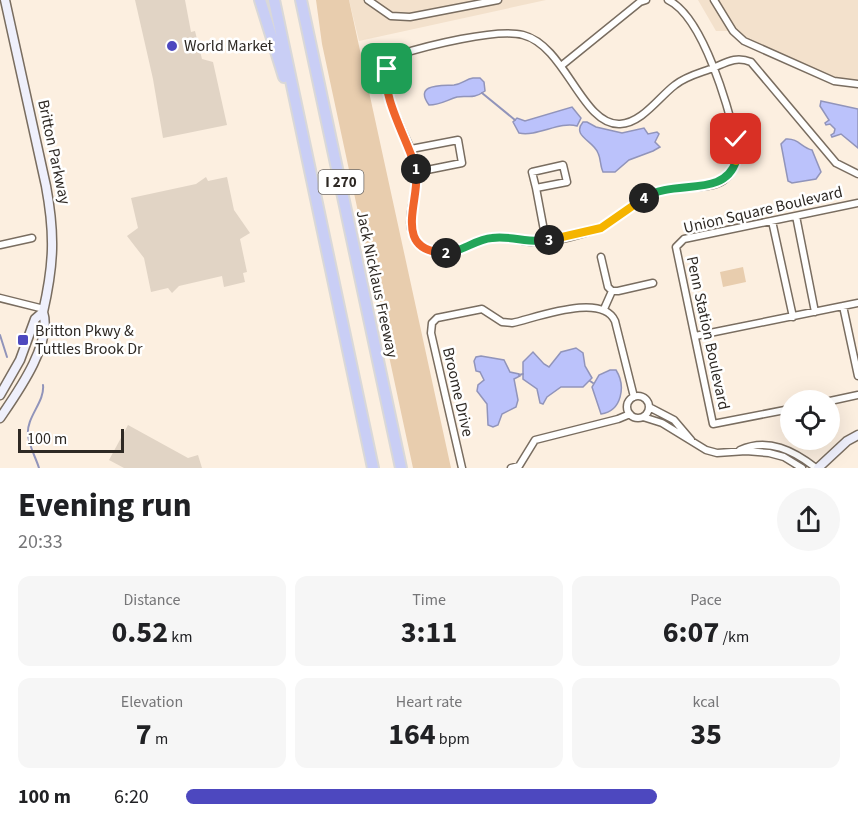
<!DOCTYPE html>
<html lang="en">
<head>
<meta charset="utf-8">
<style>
	:root { --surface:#fff; --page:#f6f6f6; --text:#202124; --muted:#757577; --accent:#4d48bf }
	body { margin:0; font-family:"Source Sans 3",sans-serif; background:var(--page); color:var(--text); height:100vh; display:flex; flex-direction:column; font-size:22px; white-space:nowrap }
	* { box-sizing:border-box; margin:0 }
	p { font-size:20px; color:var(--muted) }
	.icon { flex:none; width:33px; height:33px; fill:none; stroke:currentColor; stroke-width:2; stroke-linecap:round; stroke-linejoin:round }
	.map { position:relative; height:468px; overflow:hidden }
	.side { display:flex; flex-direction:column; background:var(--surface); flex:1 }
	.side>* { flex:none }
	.tools { position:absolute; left:780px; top:390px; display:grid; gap:12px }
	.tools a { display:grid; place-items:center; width:60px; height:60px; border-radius:50%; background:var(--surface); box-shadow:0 6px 24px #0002; font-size:30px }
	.scale { position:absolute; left:18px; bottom:15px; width:106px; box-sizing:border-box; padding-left:6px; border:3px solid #2e2924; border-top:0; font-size:16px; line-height:21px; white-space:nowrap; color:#2e2924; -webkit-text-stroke:4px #fff; paint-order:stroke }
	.pin { position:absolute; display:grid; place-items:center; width:51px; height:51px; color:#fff; margin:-26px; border-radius:12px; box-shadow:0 3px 9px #0006 }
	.km { position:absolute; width:30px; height:30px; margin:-15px; border-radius:50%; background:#222; color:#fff; font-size:16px; line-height:30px; text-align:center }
	.round { display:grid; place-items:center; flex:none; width:63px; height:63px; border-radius:32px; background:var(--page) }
	.overview { display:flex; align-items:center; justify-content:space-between; height:102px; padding:0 18px }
	h1 { font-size:33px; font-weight:700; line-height:45px }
	.stats { display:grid; grid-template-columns:repeat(3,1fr); gap:9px; height:102px; padding:6px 18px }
	.stats div { display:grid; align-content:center; border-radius:12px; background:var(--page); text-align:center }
	.stats b { font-size:30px; font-weight:700 }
	.stats small { font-size:16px; font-weight:400 }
	.stats p { font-size:16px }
	ul { padding:0 18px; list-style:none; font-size:20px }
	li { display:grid; grid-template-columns:96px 72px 1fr; align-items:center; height:45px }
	li i { height:15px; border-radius:8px; background:var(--accent) }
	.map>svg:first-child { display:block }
	.built { fill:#f3e1cc }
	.green { fill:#e8cdae }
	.water { fill:#bbc2fb; stroke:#9194ba; stroke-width:1.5 }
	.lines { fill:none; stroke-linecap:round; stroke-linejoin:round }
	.stream { stroke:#9194ba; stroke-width:2 }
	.building { fill:#e1d4c5 }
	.street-casing { stroke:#796d60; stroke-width:9 }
	.secondary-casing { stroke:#796d60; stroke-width:11 }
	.highway-casing { stroke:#d9d8d8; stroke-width:14 }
	.street { stroke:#fff; stroke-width:6 }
	.secondary { stroke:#eff0fc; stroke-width:8 }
	.highway { stroke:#c9cef5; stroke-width:10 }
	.split-1-casing { stroke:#fff; stroke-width:12 }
	.split-2-casing { stroke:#fff; stroke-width:12 }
	.split-3-casing { stroke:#fff; stroke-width:12 }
	.split-4-casing { stroke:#fff; stroke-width:12 }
	.split-5-casing { stroke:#fff; stroke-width:12 }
	.split-6-casing { stroke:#fff; stroke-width:12 }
	.split-1 { stroke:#f0652b; stroke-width:8 }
	.split-2 { stroke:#f0652b; stroke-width:8 }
	.split-3 { stroke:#22a559; stroke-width:8 }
	.split-4 { stroke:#f5b400; stroke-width:8 }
	.split-5 { stroke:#22a559; stroke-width:8 }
	.split-6 { stroke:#f5b400; stroke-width:8 }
	.poi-dot { fill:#4d48bf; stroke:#fff; stroke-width:2 }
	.labels { text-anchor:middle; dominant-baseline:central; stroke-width:5; stroke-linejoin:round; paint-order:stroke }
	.shield { fill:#fff; stroke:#6d6966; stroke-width:1.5 }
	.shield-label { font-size:15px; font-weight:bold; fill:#2e2924 }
	.poi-label { font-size:16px; fill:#2e2924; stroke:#fff; text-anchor:start }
	.street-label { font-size:16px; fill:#2e2924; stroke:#fff }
</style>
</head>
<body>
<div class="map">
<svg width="858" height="468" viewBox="0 0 858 468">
	<rect width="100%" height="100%" fill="#fcefe0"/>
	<!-- built -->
	<path class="built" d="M349,0h197l-187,41z
		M698,0h160v84l-24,-3 -78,-34 -23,-16h-17z"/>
	<!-- green -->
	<path class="green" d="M316,0h33l102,468h-38l-91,-424z
		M743,267l3,15 -23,5 -3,-15z"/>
	<!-- water -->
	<path class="water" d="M473,78h7l4,4 1,9c-13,9 -16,4 -28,6 -10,3 -17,8 -28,8 -16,-22 14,-19 25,-20 8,-1 12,-6 19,-7z
		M821,101l37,8v39l-17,-14 -9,3 -1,-2 3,-2 1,-4 -5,-5 -4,1 -1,-2 4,-3 -9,-14z
		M572,107l9,11 -4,8c-17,-5 -40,11 -58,7l-6,-11 4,-4 8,3z
		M583,122h4l9,5 26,6 22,-5 4,6 9,-2 2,2 -4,8 5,5 -7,4 -24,9 -14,12h-12c-3,-6 -2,-13 -5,-19 -4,-12 -27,-17 -15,-31z
		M786,139c12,-1 16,9 26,11l9,22 -5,7 -24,4 -4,-2 -7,-37z
		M576,348l7,5 2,13 7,12 -9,9h-22l-14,10 -4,7 -3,-1 -3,-14 -14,-10v-17l10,-10 11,12 5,3 12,-15z
		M481,356l23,4 6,12 9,2 1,2 -6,3 4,21 -2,7 -14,7 -4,11 -5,2 -5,-2 -1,-21 -10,-13 1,-6 6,-5 -4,-8 -4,-1 -2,-10 2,-4z
		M610,370h6c10,16 6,41 -15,44l-9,-27 7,-12z"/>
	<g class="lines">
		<!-- stream -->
		<path class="stream" d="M482,93l33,27
			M0,335l7,22
			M519,375l4,-1
			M590,381l3,2
			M39,468c-3,-10 -10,-22 -11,-33 -2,-18 17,-33 15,-50"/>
	</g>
	<!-- building -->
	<path class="building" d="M135,0h50l6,32 4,-1 7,28 11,3 14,63 -64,13 -10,-59z
		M206,177l2,4 19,-4 7,33 16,23 -10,6 7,33 -4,1 2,9 -21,5 -2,-11 -43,10 -7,7 -4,-5 -17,4 -7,-34 -17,-22 11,-8 -7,-30 65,-14z
		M128,425l60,33 10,-3 4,13h-78l-15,-8z"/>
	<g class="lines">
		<!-- street casing -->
		<g class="street-casing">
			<path id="street" d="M368,0l23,16 19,1 88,-17
				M668,0c36,17 61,110 70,148 0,12 -4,24 -14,32 -15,11 -48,5 -67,11 -22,6 -37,29 -57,37 -17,6 -45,14 -63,14 -13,1 -27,-6 -40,-5 -26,1 -49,27 -74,10 -25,-17 -5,-51 -6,-74 -1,-15 -9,-30 -15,-43 -9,-24 -29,-55 -4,-75 28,-9 99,-27 125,-20 43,11 59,91 97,89 22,-1 39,-27 55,-39 11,-9 25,-12 38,-17 14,-6 23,-12 38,-6l85,101 22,11
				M714,0l19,31 11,10 90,40 24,3
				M561,66l79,-64 6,-2
				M411,149l47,-9 4,23 -45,9
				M563,165l4,17 -31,6 -4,-16z
				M536,188l10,53
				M796,216l19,96
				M772,221l21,96
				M0,245l32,-7
				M601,257l7,30 4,4
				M612,291h6l35,-8
				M0,298l44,11
				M843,306l15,70
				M604,309l8,-18
				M695,336l163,-33
				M627 407a11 11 0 1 1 22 0a11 11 0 1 1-22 0Z
				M830,401l28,-6
				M649,407l25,13 17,20
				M790,409l-77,15 -37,-177 8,-8 174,-36
				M643,417l19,6 44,27 11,3 29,-2 23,2 15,4 18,11
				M740,450c28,-13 54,1 76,18
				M462,468l-31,-135 1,-10 5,-5 45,-9 20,13 10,1c24,-5 90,-31 103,-2l19,76
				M511,468l8,-2 16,-26 83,-21 12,-5"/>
		</g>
		<!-- secondary casing -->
		<g class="secondary-casing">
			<path id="secondary" d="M0,395l20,-35 15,-41 8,-7
				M0,418c17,-25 53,-75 43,-106 11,-48 12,-78 3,-126l-41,-186
				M818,468l29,-27 11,-6"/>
		</g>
		<!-- highway casing -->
		<g class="highway-casing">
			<path id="highway" d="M260,0l24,77
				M274,0l99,468
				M301,0l100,468"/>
		</g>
		<!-- street -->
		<use href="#street" class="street"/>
		<!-- secondary -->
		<use href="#secondary" class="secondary"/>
		<!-- highway -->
		<use href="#highway" class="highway"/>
	</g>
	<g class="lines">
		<!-- split-1 casing -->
		<g class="split-1-casing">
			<path id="split-1" d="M387,69c-7,25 22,74 29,100"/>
		</g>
		<!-- split-2 casing -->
		<g class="split-2-casing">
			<path id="split-2" d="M416,169c5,31 -26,82 30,84"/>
		</g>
		<!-- split-3 casing -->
		<g class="split-3-casing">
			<path id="split-3" d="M446,253c16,-1 30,-14 46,-15 19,-3 37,6 57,2"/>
		</g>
		<!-- split-4 casing -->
		<g class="split-4-casing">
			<path id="split-4" d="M549,240l52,-12 43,-30"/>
		</g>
		<!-- split-5 casing -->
		<g class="split-5-casing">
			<path id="split-5" d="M644,198c30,-20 80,1 92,-37"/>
		</g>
		<!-- split-6 casing -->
		<g class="split-6-casing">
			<path id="split-6" d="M736,139l2,9 -2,13"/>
		</g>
		<!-- split-1 -->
		<use href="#split-1" class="split-1"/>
		<!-- split-2 -->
		<use href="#split-2" class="split-2"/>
		<!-- split-3 -->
		<use href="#split-3" class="split-3"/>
		<!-- split-4 -->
		<use href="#split-4" class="split-4"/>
		<!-- split-5 -->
		<use href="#split-5" class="split-5"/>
		<!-- split-6 -->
		<use href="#split-6" class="split-6"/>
	</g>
	<!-- markers -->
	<g class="poi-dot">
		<circle cx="172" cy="46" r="6"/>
		<rect x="17" y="334" width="12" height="12" rx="3"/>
	</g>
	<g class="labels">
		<!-- shield labels -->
		<rect class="shield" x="318.5" y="170" width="45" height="24" rx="4.5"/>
		<g class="shield-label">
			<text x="341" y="182">I 270</text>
		</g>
		<!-- poi labels -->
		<g class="poi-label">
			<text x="184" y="46">World Market</text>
			<text x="35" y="331">Britton Pkwy &amp;<tspan x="35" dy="18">Tuttles Brook Dr</tspan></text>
		</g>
		<!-- street labels -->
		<g class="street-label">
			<text transform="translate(54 152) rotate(78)">Britton Parkway</text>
			<text transform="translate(763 210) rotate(-13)">Union Square Boulevard</text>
			<text transform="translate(377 284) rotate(78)">Jack Nicklaus Freeway</text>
			<text transform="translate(708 333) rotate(78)">Penn Station Boulevard</text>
			<text transform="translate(458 392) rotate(77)">Broome Drive</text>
		</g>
	</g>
</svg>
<div class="tools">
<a><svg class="icon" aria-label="locate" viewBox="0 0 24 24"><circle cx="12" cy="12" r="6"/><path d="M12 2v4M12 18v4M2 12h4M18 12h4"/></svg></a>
</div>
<div class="scale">100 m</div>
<div class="pin" style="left:387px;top:69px;background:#1e9e55"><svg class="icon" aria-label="arrive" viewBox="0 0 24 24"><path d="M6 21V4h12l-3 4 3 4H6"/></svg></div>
<div class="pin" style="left:736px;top:139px;background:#d93025"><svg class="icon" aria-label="check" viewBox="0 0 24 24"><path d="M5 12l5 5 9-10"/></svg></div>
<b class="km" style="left:416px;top:169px">1</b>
<b class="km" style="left:446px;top:253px">2</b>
<b class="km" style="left:549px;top:240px">3</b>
<b class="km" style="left:644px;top:198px">4</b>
</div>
<section class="side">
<div class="overview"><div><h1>Evening run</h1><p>20:33</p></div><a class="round"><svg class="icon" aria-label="share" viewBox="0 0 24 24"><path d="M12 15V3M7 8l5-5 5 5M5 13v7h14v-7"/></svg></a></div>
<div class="stats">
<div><p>Distance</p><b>0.52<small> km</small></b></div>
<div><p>Time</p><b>3:11</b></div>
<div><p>Pace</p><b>6:07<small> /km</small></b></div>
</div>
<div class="stats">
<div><p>Elevation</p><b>7<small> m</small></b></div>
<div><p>Heart rate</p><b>164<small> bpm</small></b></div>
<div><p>kcal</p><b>35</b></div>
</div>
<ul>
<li><b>100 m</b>6:20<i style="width:72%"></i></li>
</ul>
</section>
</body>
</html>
